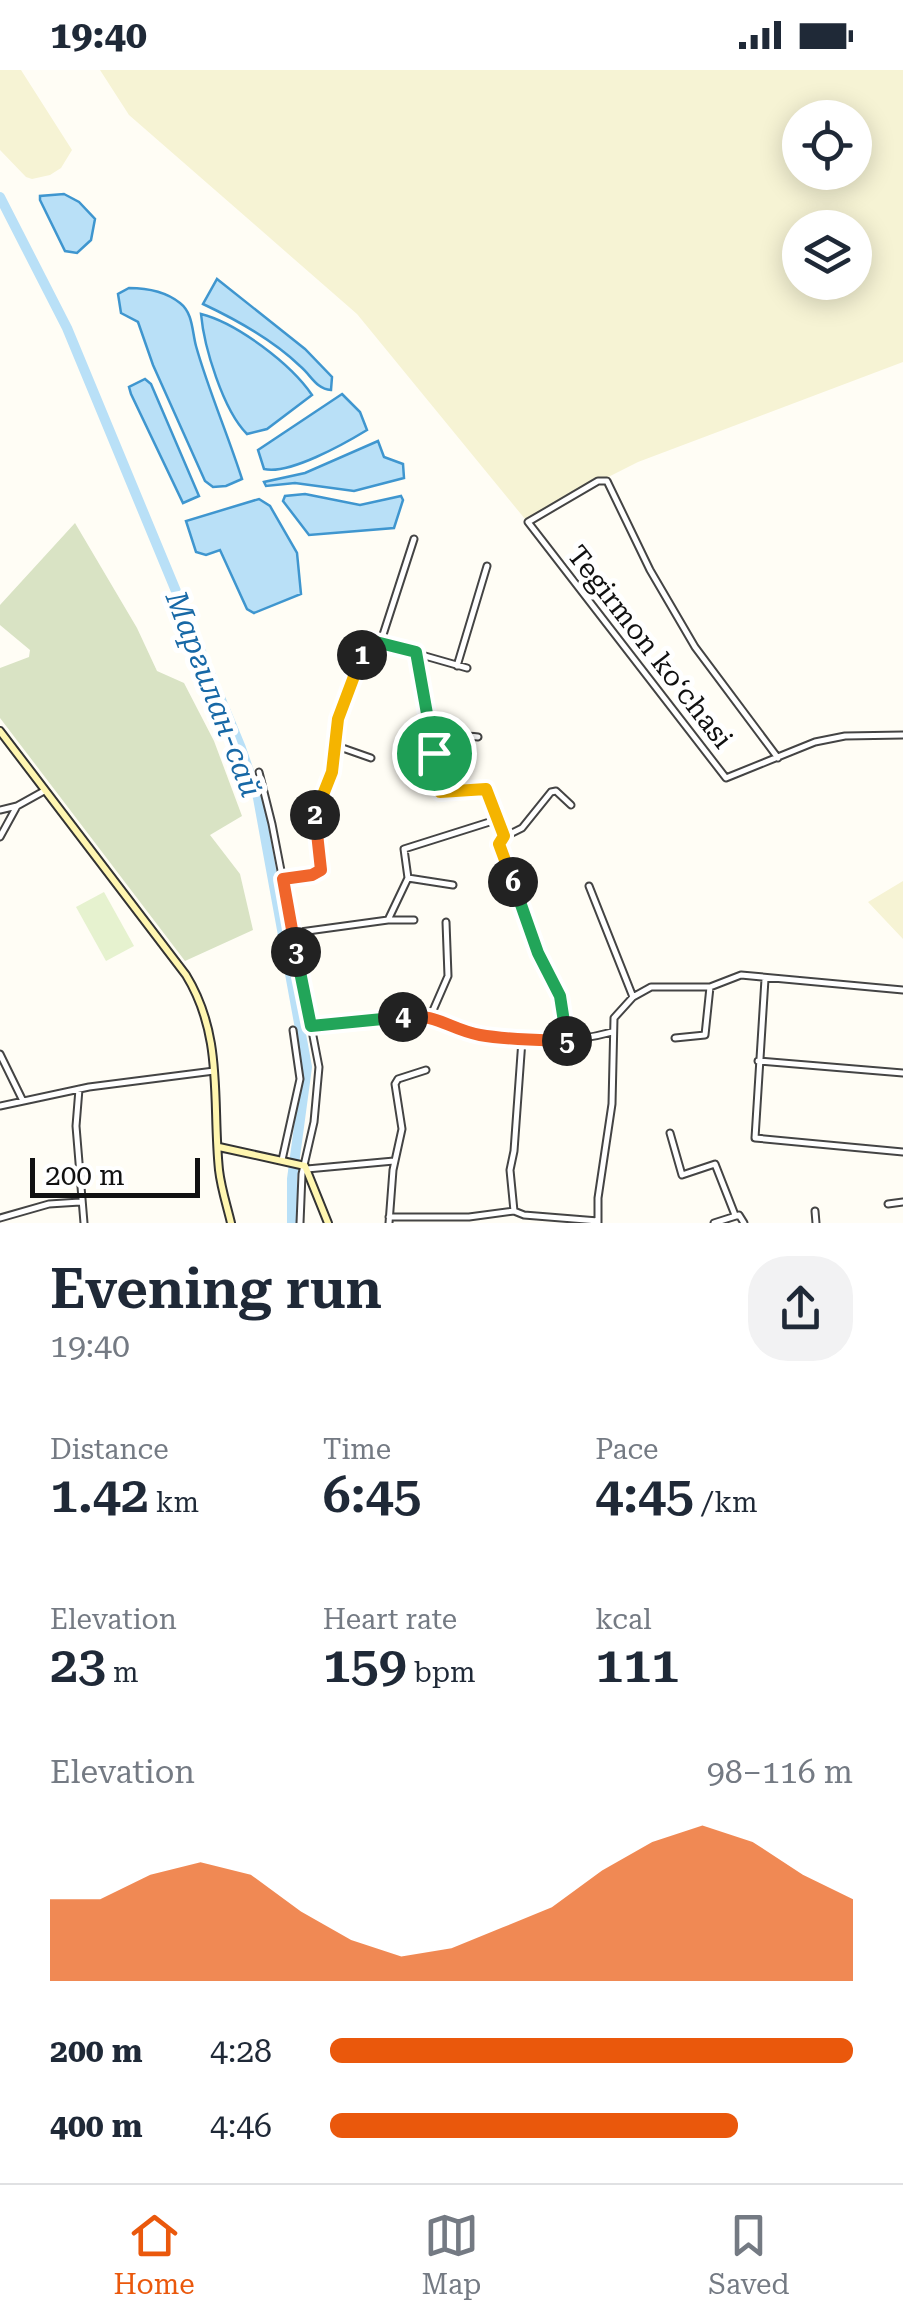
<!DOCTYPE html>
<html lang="en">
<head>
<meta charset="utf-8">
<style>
	:root { --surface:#fff; --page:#f2f2f3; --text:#1f2937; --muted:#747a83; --line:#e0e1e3; --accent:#ea580c }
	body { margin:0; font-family:"Roboto Serif",serif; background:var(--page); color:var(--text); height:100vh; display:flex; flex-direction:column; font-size:38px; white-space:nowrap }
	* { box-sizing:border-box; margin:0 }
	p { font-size:32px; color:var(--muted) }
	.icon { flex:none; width:55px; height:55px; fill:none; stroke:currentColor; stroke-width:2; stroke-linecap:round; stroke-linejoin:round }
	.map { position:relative; height:1153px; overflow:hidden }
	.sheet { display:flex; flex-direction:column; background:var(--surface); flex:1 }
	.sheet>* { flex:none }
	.buttons { position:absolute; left:782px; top:30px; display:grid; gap:20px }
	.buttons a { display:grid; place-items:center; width:90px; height:90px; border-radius:50%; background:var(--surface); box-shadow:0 5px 25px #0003; font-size:50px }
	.scale { position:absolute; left:30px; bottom:25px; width:170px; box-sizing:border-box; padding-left:10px; border:5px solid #111; border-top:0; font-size:28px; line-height:35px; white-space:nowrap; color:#111; -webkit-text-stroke:8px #fff; paint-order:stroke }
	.pin { position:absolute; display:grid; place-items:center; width:85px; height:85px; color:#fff; margin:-42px; border:5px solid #fff; border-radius:50%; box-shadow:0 2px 10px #0007 }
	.km { position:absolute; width:50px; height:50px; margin:-25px; border-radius:50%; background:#222; color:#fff; font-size:28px; line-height:50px; text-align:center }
	.round { display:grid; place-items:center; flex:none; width:105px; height:105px; border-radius:40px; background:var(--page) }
	.overview { display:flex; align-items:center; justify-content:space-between; height:170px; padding:0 50px }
	h1 { font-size:55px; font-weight:600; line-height:75px }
	.figures { display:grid; grid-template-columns:repeat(3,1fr); gap:15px; height:170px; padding:10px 50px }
	.figures div { display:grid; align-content:center }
	.figures b { font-size:50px; font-weight:600 }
	.figures small { font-size:28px; font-weight:400 }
	.figures p { font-size:28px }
	.chart { height:280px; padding:20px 50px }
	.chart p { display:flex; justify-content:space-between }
	.chart svg { width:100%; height:180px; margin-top:10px; fill:var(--accent); opacity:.7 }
	ul { padding:0 50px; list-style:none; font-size:32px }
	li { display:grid; grid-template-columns:160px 120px 1fr; align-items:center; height:75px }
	li i { height:25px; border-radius:12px; background:var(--accent) }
	.status { display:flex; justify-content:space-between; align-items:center; height:70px; padding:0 50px; background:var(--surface); direction:ltr }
	.status svg { height:28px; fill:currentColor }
	.tabs { display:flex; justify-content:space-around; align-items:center; height:140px; border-top:2px solid var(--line); background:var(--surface); font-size:28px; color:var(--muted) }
	.tabs a { display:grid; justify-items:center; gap:5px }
	.tabs .active { color:var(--accent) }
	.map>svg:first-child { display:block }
	.farmland { fill:#f6f3d4; fill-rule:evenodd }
	.cemetery { fill:#d9e3c4 }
	.pitch { fill:#e6f2cf }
	.water { fill:#b9e0f7; stroke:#3f96cf; stroke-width:2.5 }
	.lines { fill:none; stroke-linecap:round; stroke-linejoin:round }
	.river { stroke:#b9e0f7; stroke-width:10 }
	.street-casing { stroke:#444; stroke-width:9 }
	.secondary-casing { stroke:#333; stroke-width:10 }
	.street { stroke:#fff; stroke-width:5 }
	.secondary { stroke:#fff6b0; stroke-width:6 }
	.split-1-casing { stroke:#fff; stroke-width:20 }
	.split-2-casing { stroke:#fff; stroke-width:20 }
	.split-3-casing { stroke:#fff; stroke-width:20 }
	.split-4-casing { stroke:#fff; stroke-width:20 }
	.split-5-casing { stroke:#fff; stroke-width:20 }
	.split-6-casing { stroke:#fff; stroke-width:20 }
	.split-7-casing { stroke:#fff; stroke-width:20 }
	.split-1 { stroke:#22a559; stroke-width:12 }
	.split-2 { stroke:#f5b400; stroke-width:12 }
	.split-3 { stroke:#f0652b; stroke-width:12 }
	.split-4 { stroke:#22a559; stroke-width:12 }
	.split-5 { stroke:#f0652b; stroke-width:12 }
	.split-6 { stroke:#22a559; stroke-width:12 }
	.split-7 { stroke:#f5b400; stroke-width:12 }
	.labels { text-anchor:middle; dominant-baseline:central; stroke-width:10; stroke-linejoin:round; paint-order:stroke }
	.street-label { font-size:28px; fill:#111; stroke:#fff }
	.water-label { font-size:30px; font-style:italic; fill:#1768a6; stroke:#fff }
</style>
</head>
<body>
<div class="status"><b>19:40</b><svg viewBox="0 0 49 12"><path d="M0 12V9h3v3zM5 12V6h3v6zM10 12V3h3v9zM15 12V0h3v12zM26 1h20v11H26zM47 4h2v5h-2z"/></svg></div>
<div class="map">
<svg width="903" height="1153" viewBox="0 0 903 1153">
	<rect width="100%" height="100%" fill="#fffdf5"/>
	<!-- farmland -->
	<path class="farmland" d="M0,0h21l51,80 -11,18 -11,7 -18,4 -6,-2 -26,-27z
		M100,0h803v292l-265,100 -113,57 -168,-205 -228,-199zM800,48h55v54h-55zM800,158h55v54h-55z
		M903,811v58l-35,-37z"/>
	<!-- cemetery -->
	<path class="cemetery" d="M75,453l62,105 20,43 27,12 30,58 28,75 -32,19 30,39 13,56 -68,31 -185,-243v-50l29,-11 1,-7 -30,-25v-20z"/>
	<!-- pitch -->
	<path class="pitch" d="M104,822l30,54 -28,15 -30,-54z"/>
	<!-- water -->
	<path class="water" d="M64,124l15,8 16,17 -4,21 -14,13 -12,-2 -25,-51v-4z
		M217,209l88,70 27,28 -1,13c-15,-1 -20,-15 -31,-24 -27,-26 -63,-46 -97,-62z
		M129,218c18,0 36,3 51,15 13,10 12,28 16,43 12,43 32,89 46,133l-16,7 -13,1 -8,-6 -52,-116 -15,-43 -17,-9 -3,-19z
		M201,244c36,9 90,50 111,81l-45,34 -20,5c-24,-24 -43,-87 -46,-120z
		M145,309l6,5 48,112 -16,7 -52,-109 -2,-7z
		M342,324l18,18 7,18c-23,14 -78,45 -103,39l-6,-19z
		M378,371l6,16 19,7 1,14 -50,13 -59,-8 -29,3 -2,-4 41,-9z
		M305,424l55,11 41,-9 2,4 -9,28 -85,7 -26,-34 2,-5z
		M259,429l11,7 27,47 4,41 -47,19 -7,-4 -27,-59 -14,5 -10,-3 -10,-31z"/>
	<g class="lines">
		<!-- river -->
		<path class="river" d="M0,127l67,131 174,420 17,50 49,269 -15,112v44"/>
		<!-- street casing -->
		<g class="street-casing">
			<path id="street" d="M380,574l34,-105
				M417,582c6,46 16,92 19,137l4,3 46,-3 18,48 -5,7c13,36 24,72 38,106 16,38 25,48 31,91
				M457,596l30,-100
				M334,675l37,13
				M778,688l-83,-111 -45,-77 -43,-89h-9l-70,41 198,256 89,-36 30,-6 58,-1
				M436,689c11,-18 21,-25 42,-22
				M259,702l13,52 47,243 -5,55 -12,52 -2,49
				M0,740l17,-4 27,-15
				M0,767l17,-31
				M504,767l18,-9 29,-36 5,-1 15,14
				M408,808l45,7
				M283,809l29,-4 9,-6 -6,-58 16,-39 7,-53 31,-79 98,28
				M589,816l44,111
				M388,850l20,-42 -4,-29 95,-30
				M293,863l95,-13h26
				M765,909l-10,159 148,14
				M431,945l17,-39 -2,-54
				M311,956l111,-11c16,1 28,12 43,16 47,12 101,14 147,1
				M675,968l30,-3 5,-48
				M0,984l23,47
				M758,991l145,12
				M79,1019l-3,37 8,97
				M0,1036l89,-19 125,-16
				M670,1063l12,42 33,-11 20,51
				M282,1090l18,-81 -7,-49
				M307,1099l87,-8
				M888,1134l15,-2
				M514,1141l-4,-41 4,-19 8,-111
				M815,1141l1,12
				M389,1147h80l45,-6 10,4 74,6
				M0,1148l49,-14 31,-2
				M389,1153l4,-53 9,-41 -7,-45 3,-5 28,-9
				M598,1153v-25l14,-94 2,-86 19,-21 18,-10h59l31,-12 162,15
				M714,1153l25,-8 5,8"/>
		</g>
		<!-- secondary casing -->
		<g class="secondary-casing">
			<path id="secondary" d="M0,661l186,244c38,62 26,126 33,195 2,18 8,36 12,53
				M219,1077l86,19 23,57"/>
		</g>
		<!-- street -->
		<use href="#street" class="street"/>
		<!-- secondary -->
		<use href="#secondary" class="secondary"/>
	</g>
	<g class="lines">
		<!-- split-1 casing -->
		<g class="split-1-casing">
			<path id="split-1" d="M362,585l6,-15 48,12 18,101"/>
		</g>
		<!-- split-2 casing -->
		<g class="split-2-casing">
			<path id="split-2" d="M315,745l17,-43 6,-53 24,-64"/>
		</g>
		<!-- split-3 casing -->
		<g class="split-3-casing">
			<path id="split-3" d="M296,882l-13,-73 29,-4 9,-5 -6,-55"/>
		</g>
		<!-- split-4 casing -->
		<g class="split-4-casing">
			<path id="split-4" d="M296,882l15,74 92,-9"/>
		</g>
		<!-- split-5 casing -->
		<g class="split-5-casing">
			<path id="split-5" d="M403,947c35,-4 45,12 77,18 28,5 59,5 87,6"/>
		</g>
		<!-- split-6 casing -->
		<g class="split-6-casing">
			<path id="split-6" d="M513,812l25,71 22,43 7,45"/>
		</g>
		<!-- split-7 casing -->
		<g class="split-7-casing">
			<path id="split-7" d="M434,683l2,34 4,5 46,-3 18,47 -5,8 14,38"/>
		</g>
		<!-- split-1 -->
		<use href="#split-1" class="split-1"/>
		<!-- split-2 -->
		<use href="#split-2" class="split-2"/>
		<!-- split-3 -->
		<use href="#split-3" class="split-3"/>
		<!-- split-4 -->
		<use href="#split-4" class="split-4"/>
		<!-- split-5 -->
		<use href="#split-5" class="split-5"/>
		<!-- split-6 -->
		<use href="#split-6" class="split-6"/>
		<!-- split-7 -->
		<use href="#split-7" class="split-7"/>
	</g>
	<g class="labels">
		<!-- street labels -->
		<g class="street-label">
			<text transform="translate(650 577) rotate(52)">Tegirmon koʻchasi</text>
		</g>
		<!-- water labels -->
		<g class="water-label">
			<text transform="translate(214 624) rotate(69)">Маргилан-сай</text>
		</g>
	</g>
</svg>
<div class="buttons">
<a><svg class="icon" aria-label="locate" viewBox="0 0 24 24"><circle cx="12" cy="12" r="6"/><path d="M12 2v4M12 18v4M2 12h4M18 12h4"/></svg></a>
<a><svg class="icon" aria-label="layers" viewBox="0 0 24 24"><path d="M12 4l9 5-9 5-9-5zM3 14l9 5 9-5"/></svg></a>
</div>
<div class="scale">200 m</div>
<div class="pin" style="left:434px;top:683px;background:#1e9e55"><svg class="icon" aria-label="arrive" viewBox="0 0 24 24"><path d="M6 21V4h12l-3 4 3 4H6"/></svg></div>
<b class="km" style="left:362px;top:585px">1</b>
<b class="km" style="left:315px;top:745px">2</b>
<b class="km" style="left:296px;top:882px">3</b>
<b class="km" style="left:403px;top:947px">4</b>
<b class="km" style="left:567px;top:971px">5</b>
<b class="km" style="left:513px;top:812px">6</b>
</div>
<section class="sheet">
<div class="overview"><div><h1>Evening run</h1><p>19:40</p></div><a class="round"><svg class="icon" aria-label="share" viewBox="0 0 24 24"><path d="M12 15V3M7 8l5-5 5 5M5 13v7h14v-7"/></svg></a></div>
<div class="figures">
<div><p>Distance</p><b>1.42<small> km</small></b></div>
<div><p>Time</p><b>6:45</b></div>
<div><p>Pace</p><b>4:45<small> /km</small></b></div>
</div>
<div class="figures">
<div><p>Elevation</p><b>23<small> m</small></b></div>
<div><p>Heart rate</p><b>159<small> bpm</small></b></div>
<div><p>kcal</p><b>111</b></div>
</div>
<div class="chart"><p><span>Elevation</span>98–116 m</p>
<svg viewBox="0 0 160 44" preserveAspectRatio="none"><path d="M0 44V24L10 24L20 18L30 15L40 18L50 27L60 34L70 38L80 36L90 31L100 26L110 17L120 10L130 6L140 10L150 18L160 24V44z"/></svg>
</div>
<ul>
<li><b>200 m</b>4:28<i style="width:100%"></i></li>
<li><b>400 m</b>4:46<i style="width:78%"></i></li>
</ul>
</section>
<nav class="tabs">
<a class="active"><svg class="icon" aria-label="home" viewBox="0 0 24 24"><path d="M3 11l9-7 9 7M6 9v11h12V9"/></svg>Home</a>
<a><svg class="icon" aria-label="map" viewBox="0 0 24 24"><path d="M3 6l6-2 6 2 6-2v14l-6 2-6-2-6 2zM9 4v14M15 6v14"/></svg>Map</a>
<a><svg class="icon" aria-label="saved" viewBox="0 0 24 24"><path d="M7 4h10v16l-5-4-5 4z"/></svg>Saved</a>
</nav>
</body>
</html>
